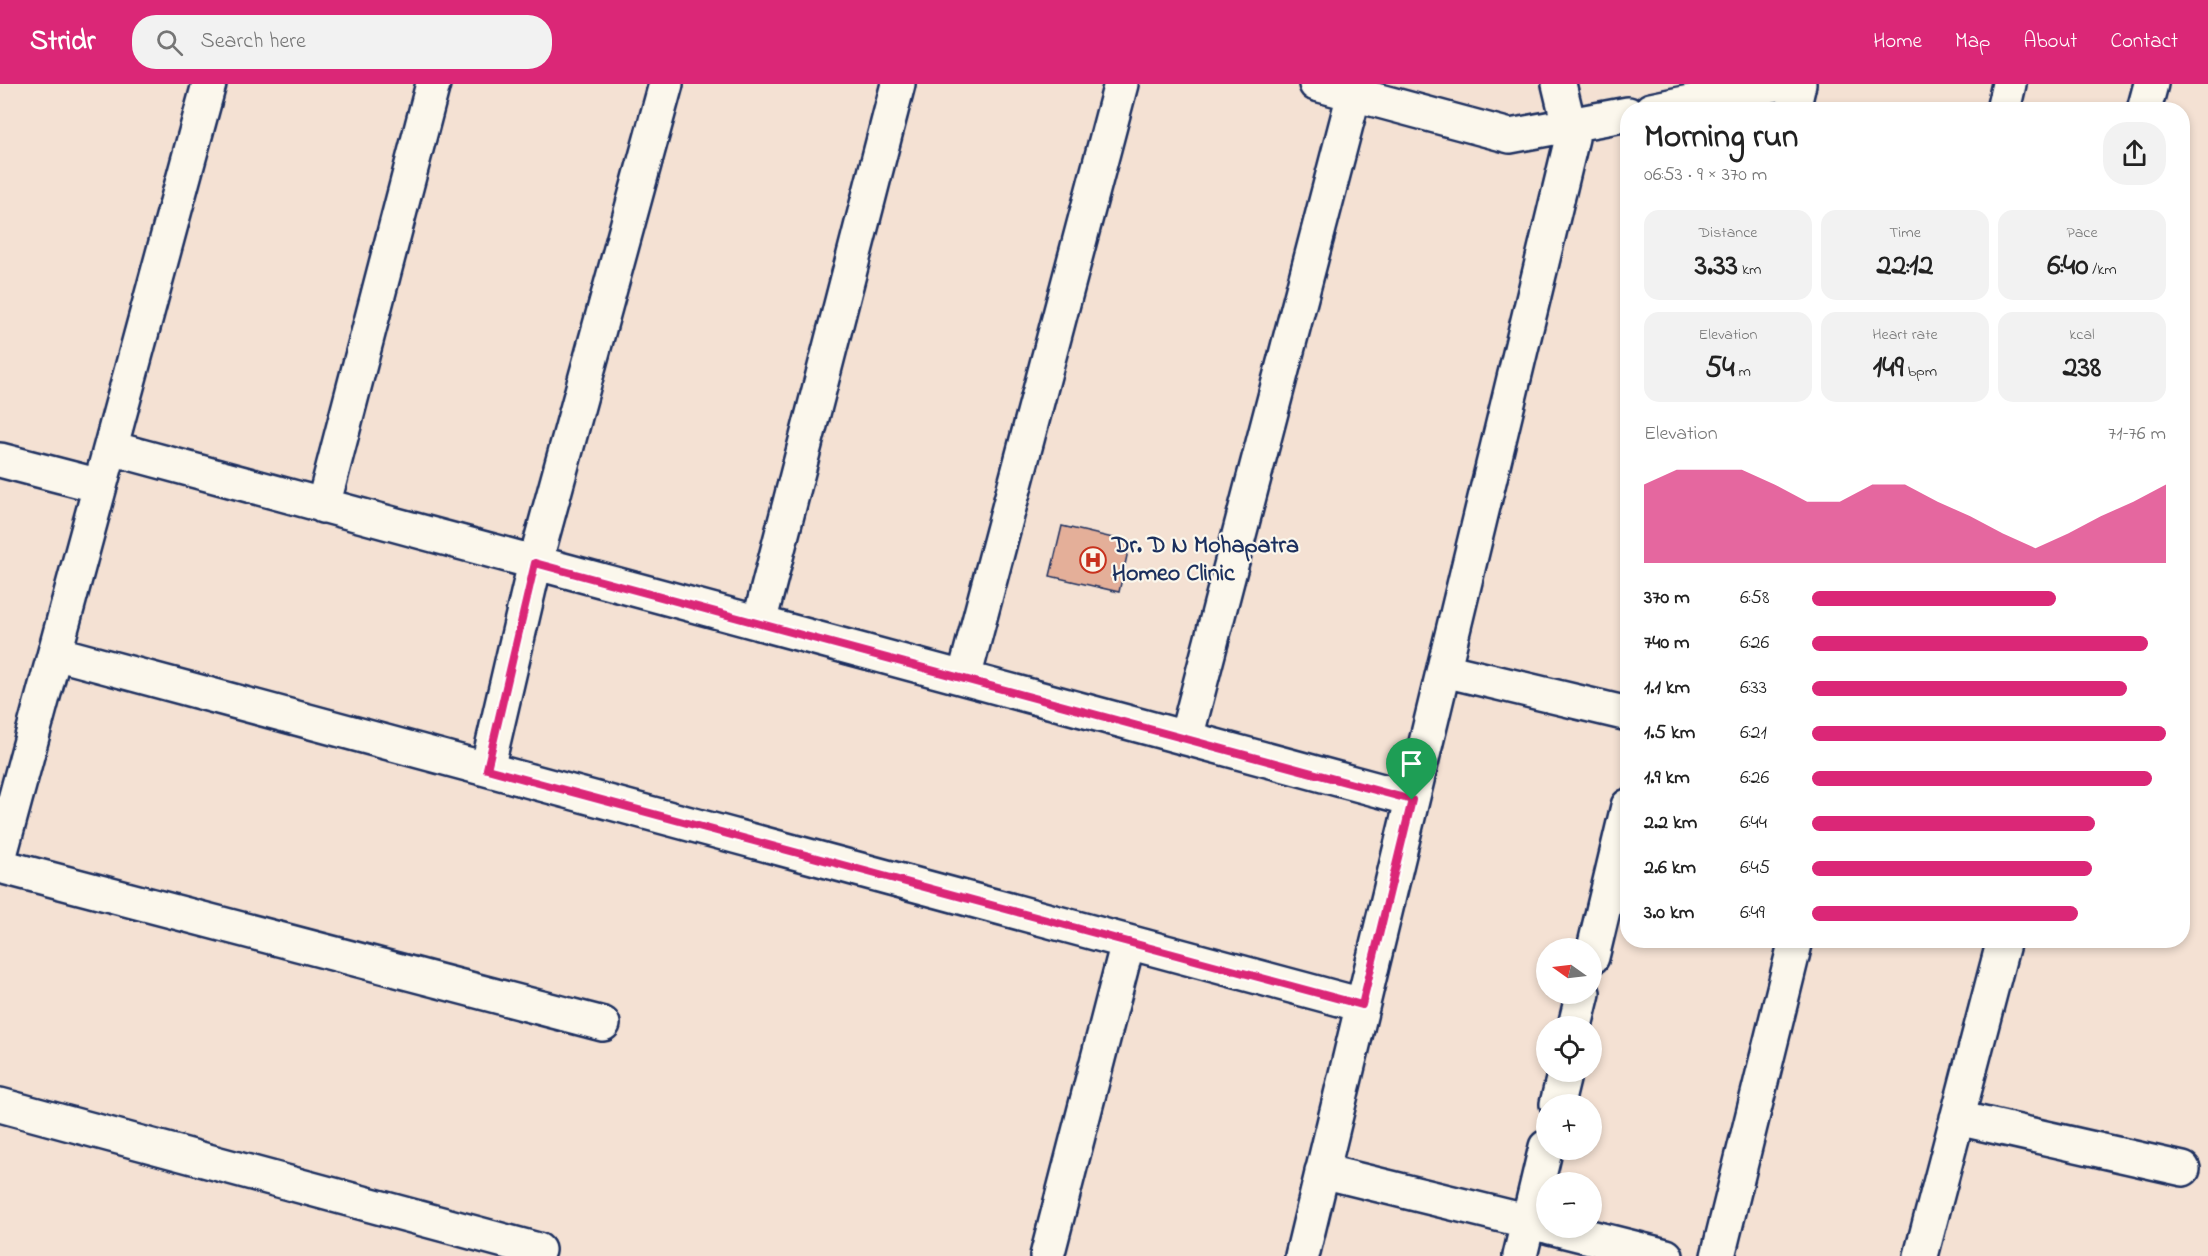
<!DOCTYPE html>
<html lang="en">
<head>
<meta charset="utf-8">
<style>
	:root { --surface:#fff; --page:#f2f2f2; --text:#222; --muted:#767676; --accent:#db2777 }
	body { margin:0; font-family:"Indie Flower",sans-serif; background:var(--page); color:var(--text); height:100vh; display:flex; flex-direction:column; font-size:22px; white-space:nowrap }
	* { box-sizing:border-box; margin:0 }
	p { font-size:20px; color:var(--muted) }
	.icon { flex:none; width:33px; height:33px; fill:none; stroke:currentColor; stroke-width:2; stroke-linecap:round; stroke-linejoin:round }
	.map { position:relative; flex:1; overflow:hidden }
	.drawer { position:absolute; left:1620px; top:18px; width:570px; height:846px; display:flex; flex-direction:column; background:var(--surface); border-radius:24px; box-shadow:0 3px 9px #0003 }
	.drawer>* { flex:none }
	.needle { width:39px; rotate:284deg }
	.controls { position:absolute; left:1536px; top:854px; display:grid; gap:12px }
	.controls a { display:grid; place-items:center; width:66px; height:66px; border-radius:50%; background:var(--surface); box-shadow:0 3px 9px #0003; font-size:30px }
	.pin { position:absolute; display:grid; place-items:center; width:51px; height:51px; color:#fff; margin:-62px -26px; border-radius:50% 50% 50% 0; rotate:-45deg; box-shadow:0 0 6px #0007 }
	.pin .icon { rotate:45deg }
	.round { display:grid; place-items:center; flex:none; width:63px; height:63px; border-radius:24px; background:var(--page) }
	.overview { display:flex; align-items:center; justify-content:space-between; height:102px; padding:0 24px }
	h1 { font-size:33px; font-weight:700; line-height:45px }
	.stats { display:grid; grid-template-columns:repeat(3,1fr); gap:9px; height:102px; padding:6px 24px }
	.stats div { display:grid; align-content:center; border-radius:15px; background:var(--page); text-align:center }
	.stats b { font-size:30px; font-weight:700 }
	.stats small { font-size:16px; font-weight:400 }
	.stats p { font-size:16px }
	.chart { height:168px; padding:12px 24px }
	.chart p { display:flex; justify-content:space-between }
	.chart svg { width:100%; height:108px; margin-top:6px; fill:var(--accent); opacity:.7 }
	ul { padding:0 24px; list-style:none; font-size:20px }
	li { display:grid; grid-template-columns:96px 72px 1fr; align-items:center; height:45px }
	li i { height:15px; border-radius:8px; background:var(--accent) }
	header { display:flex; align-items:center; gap:36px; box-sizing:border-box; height:84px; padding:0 30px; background:var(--accent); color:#fff }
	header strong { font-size:28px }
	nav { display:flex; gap:33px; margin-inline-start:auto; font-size:21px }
	.search { width:420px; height:54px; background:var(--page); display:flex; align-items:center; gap:15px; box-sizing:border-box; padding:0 21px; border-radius:24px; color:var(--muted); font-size:22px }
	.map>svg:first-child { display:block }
	.building { fill:#e4af99; stroke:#1b2f5e; stroke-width:1.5 }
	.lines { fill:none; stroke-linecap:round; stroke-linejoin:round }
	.street-casing { stroke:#1b2f5e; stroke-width:38 }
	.street { stroke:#fbf7ec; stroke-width:33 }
	.route-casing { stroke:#fff; stroke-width:12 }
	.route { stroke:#db2777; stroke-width:8 }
	.labels { text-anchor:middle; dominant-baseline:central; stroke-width:4.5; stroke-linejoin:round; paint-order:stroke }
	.poi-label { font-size:24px; font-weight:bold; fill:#1b2f5e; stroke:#fbf7ec; text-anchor:start }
</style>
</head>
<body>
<header>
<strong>Stridr</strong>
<div class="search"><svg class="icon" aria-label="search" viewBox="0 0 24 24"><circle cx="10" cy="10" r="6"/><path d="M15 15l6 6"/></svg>Search here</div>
<nav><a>Home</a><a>Map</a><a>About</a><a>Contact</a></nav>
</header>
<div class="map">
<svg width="2208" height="1172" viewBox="0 0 2208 1172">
	<rect width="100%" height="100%" fill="#f4e1d3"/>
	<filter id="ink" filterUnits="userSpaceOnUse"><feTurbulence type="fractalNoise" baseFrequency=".0167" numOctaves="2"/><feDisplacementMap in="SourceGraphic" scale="12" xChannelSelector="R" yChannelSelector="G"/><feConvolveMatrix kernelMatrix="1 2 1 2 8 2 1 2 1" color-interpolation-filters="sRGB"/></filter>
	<g filter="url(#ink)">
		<!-- building -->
		<path class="building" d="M1062,442l68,16 -11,50 -69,-16z"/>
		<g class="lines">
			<!-- street casing -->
			<g class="street-casing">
				<path id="street" d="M1316,0l194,52 118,-22
					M1651,26l126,-26
					M1793,26l6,-26
					M2003,26l6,-26
					M2144,26l7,-26
					M111,364l1301,351
					M0,376l100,26
					M323,422l110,-422
					M759,539l139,-539
					M55,569l1307,352
					M1444,586l184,44
					M964,594l157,-594
					M1186,654l168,-644
					M487,685l48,-206 131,-479
					M0,771l209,-771
					M0,782l603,158
					M1592,873l36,-151
					M1575,942l8,-33
					M1557,1020l8,-33
					M0,1021l538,145
					M1957,1034l226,51
					M1322,1087l224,55
					M1550,1143l116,29
					M1047,1172l81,-314
					M1302,1172l270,-1118 -13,-54
					M1520,1172l26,-109
					M1718,1172l78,-316
					M1921,1172l83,-316"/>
			</g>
			<!-- street -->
			<use href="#street" class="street"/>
		</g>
	</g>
	<g class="lines" filter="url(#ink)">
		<!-- route casing -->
		<g class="route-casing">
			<path id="route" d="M535,479l877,237 -50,205 -875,-236z"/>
		</g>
		<!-- route -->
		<use href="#route" class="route"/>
	</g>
	<!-- icons -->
	<defs>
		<g id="hospital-ring" transform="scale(1.35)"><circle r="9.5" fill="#fbf7ec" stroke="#c8321e" stroke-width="1.5"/><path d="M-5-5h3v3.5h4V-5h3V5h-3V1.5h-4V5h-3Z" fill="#c8321e"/></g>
	</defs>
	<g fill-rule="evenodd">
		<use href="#hospital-ring" x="1093" y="476"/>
	</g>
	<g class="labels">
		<!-- poi labels -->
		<g class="poi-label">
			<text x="1112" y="462">Dr. D N Mohapatra<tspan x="1112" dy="28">Homeo Clinic</tspan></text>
		</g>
	</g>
</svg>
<div class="controls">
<a><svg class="needle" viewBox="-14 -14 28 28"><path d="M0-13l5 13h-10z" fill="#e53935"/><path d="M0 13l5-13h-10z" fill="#767676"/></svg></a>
<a><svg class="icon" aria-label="locate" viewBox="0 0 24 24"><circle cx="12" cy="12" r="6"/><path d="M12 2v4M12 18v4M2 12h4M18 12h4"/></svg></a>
<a>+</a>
<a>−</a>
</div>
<div class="pin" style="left:1412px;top:716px;background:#1e9e55"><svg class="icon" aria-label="arrive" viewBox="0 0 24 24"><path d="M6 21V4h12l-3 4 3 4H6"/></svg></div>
<section class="drawer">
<div class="overview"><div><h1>Morning run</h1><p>06:53 · 9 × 370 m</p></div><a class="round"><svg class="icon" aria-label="share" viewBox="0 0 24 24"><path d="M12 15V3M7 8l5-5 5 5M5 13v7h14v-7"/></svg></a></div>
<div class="stats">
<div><p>Distance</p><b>3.33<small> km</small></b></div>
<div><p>Time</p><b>22:12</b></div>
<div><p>Pace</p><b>6:40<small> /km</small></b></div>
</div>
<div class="stats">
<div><p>Elevation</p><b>54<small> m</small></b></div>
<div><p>Heart rate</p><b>149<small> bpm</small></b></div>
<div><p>kcal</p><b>238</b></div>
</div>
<div class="chart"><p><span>Elevation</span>71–76 m</p>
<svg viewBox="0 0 160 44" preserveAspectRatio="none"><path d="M0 44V12L10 6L20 6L30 6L40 12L50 19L60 19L70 12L80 12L90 19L100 25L110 32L120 38L130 32L140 25L150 19L160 12V44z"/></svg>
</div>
<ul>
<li><b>370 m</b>6:58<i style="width:69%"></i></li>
<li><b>740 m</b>6:26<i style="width:95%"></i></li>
<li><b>1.1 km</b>6:33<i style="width:89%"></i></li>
<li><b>1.5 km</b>6:21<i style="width:100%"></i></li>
<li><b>1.9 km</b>6:26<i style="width:96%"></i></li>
<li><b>2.2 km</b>6:44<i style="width:80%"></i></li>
<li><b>2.6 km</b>6:45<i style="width:79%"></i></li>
<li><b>3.0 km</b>6:49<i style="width:75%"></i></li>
</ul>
</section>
</div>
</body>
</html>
